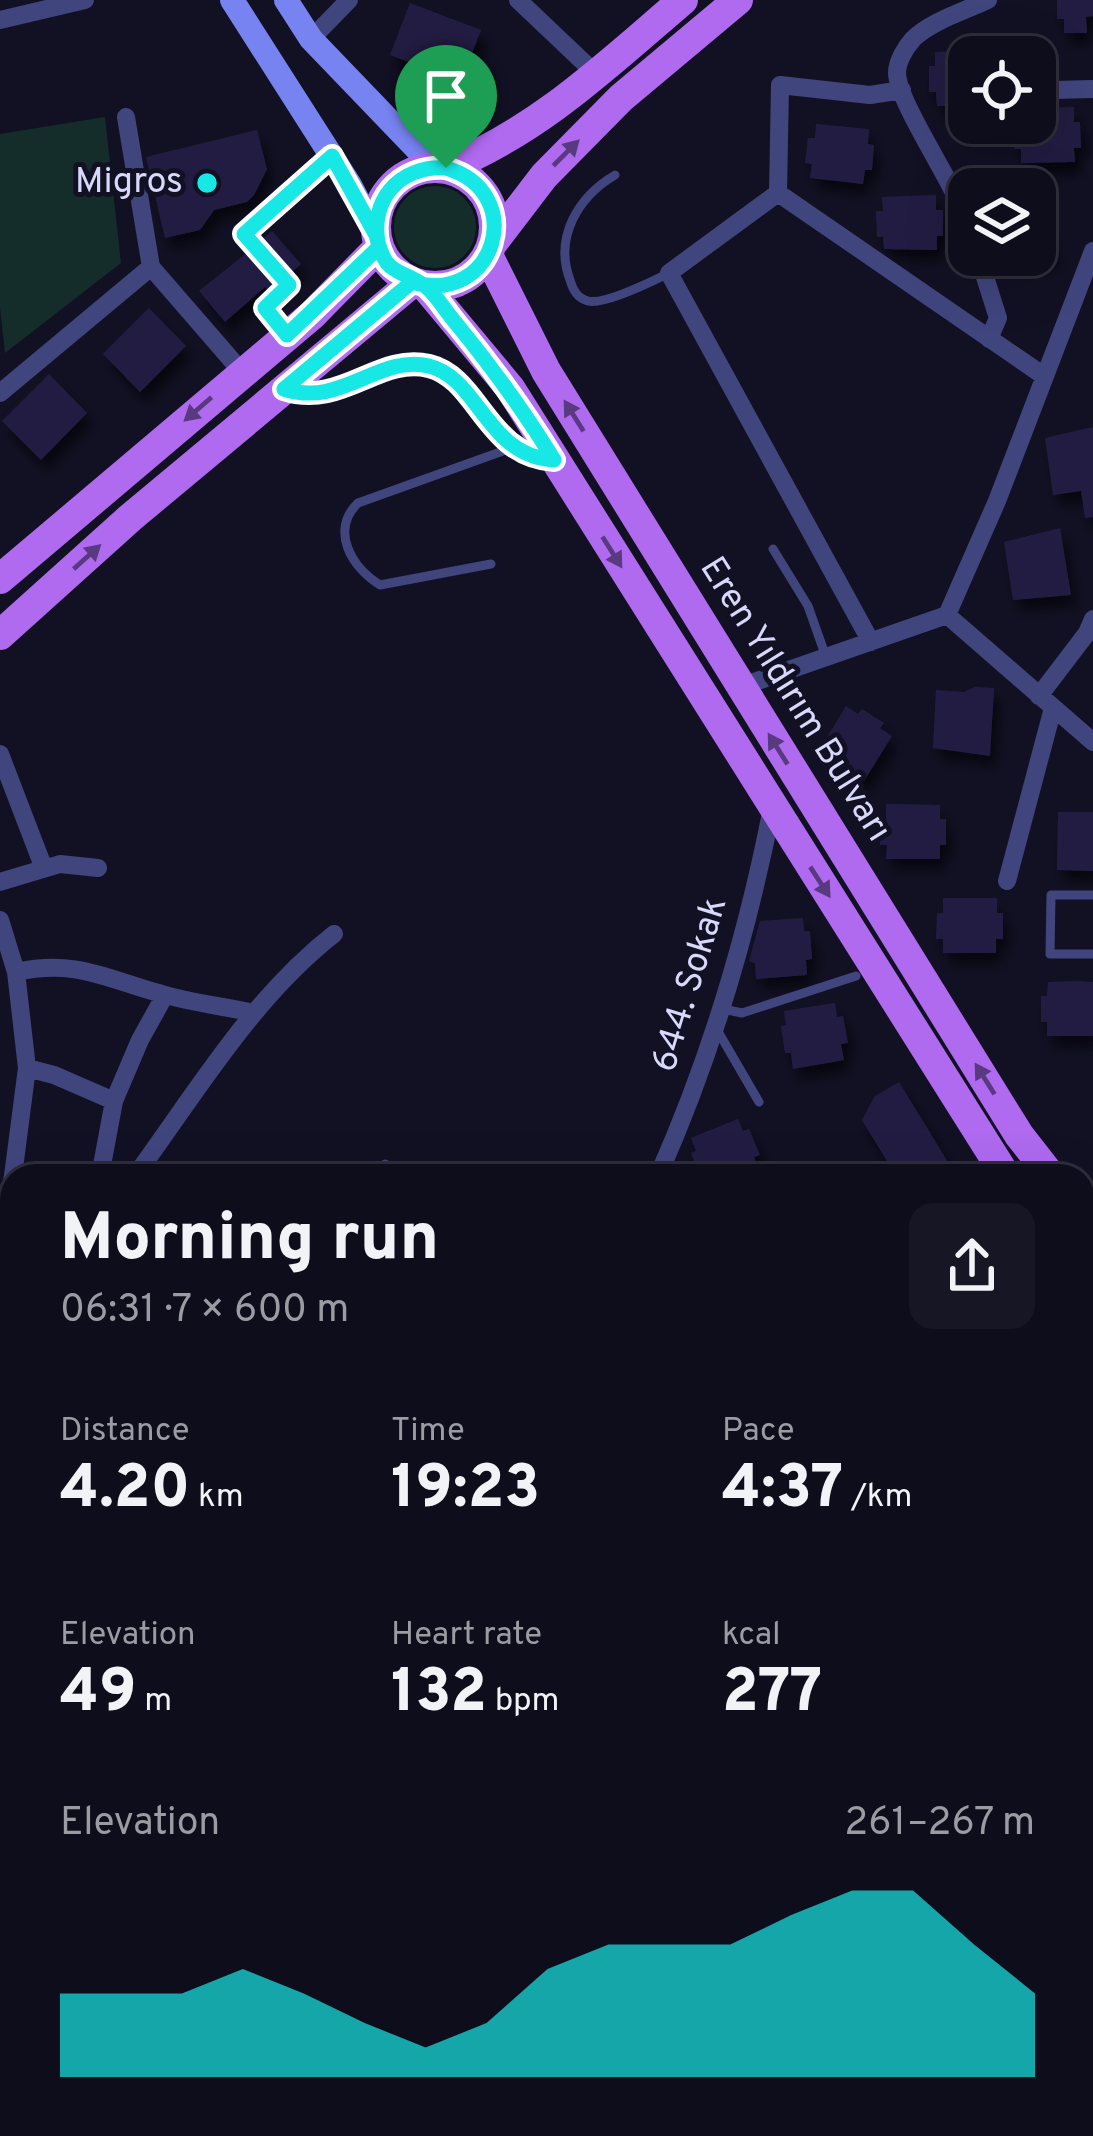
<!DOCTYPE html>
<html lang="en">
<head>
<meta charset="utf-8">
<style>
	:root { --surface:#0e0d1b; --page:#171624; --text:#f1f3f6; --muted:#9b9ca3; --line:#2e2d3a; --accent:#17e8e5 }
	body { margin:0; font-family:Overpass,sans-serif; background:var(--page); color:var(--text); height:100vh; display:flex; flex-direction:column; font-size:45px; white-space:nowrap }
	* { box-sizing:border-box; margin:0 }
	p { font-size:39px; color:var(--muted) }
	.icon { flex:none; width:66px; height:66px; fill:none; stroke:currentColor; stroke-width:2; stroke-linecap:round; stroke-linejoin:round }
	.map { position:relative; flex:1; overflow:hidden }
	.drawer { position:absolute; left:0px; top:1164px; width:1095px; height:972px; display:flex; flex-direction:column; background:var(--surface); border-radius:36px 36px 0 0; box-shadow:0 12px 48px #0002,0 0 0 3px var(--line) }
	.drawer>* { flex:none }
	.fabs { position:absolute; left:948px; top:36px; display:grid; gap:24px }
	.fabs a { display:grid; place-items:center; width:108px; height:108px; border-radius:24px; background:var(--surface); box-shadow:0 12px 48px #0002,0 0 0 3px var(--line); font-size:60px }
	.pin { position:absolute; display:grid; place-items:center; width:102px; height:102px; color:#fff; margin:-123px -51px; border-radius:50% 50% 50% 0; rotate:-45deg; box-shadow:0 0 12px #0007 }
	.pin .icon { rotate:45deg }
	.round { display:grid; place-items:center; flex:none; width:126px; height:126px; border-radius:24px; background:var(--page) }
	.summary { display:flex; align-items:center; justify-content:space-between; height:204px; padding:0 60px }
	h1 { font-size:66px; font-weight:800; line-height:90px }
	.stats { display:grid; grid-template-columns:repeat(3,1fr); gap:18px; height:204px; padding:12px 60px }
	.stats div { display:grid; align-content:center }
	.stats b { font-size:60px; font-weight:800 }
	.stats small { font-size:33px; font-weight:400 }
	.stats p { font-size:33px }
	.chart { height:336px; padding:24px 60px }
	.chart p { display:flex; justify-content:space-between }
	.chart svg { width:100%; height:216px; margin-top:12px; fill:var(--accent); opacity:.7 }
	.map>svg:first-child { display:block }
	.green { fill:#152d2a }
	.building { fill:#221f43; filter:url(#shadow) }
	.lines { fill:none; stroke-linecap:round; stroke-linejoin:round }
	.lane { stroke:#41457e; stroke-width:9 }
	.street { stroke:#41457e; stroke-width:18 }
	.secondary { stroke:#7883f2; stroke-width:24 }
	.primary { stroke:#af6af0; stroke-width:30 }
	.tram { stroke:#17e8e5; stroke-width:3 }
	.oneway { fill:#593980 }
	.route-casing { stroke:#fff; stroke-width:24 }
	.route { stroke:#17e8e5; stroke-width:15 }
	.poi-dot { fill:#17e8e5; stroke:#121124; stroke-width:4.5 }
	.labels { text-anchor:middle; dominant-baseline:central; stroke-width:10; stroke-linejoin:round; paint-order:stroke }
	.poi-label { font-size:36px; fill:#d8d8fb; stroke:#121124; text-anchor:end }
	.street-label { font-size:36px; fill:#d8d8fb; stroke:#121124 }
</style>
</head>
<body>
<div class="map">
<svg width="1093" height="2136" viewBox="0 0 1093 2136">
	<defs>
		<filter id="shadow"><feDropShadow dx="6" dy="11" stdDeviation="6" flood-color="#0009"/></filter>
	</defs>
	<rect width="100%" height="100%" fill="#121124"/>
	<!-- green -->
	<path class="green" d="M105,117l16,146 -116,90 -5,-46v-173z
		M394 227a41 41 0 1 1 82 0a41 41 0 1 1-82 0Z"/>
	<!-- building -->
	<path class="building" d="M1057,0h36v16l-7,1 1,16h-23v-14h-7z
		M410,3l71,27 -20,52 -71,-27z
		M969,51v55h-32l-1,-14h-7v-26h6v-14z
		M1074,107v15h6l1,26h-7l1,14 -54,1v-14h-7v-26h21v-15z
		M816,124l53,5 -1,15 6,1 -2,25h-7l-2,14 -53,-6 2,-14 -7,-1 3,-25h7z
		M257,130l10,39 -13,26 -7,7 -33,8 -14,20 -35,8 -19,-81z
		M936,195v15h7v26h-6v14l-53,-1 -1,-12h-6l-1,-26h7l-1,-14z
		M1035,204l20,50 -20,7z
		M272,231l29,33 -10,9 -29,-33z
		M248,252l29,32 -8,7 -4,-4 -40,35 -26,-31z
		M149,308l37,38 -46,46 -37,-38z
		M49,374l38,39 -46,47 -39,-39z
		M1093,427v90l-8,1 -4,-27 -28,4 -8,-57z
		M1060,528l11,67 -58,5 -9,-58z
		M975,687l19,1 -4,68 -57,-8 3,-58 28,2z
		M846,706l12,8 4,-5 22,14 -4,5 12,8 -28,45 -12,-8 -4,6 -21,-14 3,-5 -12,-8z
		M886,804l54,1v14h6v26h-6v14h-54l1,-14h-7v-26h6z
		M1058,812h35v59l-36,-1z
		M943,898h54v15h6v26h-7v14h-53v-14h-7l1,-26h6z
		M803,918l1,13h6l2,28 -6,1 1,15 -51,4 -1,-16 -6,-2 11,-40z
		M1078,981l15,1v54h-46v-14h-6v-26h6l1,-14z
		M835,1003l2,14 6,-1 5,27 -7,1 3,16 -51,9 -2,-16h-6l-4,-27 5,-1 -2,-14z
		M899,1082l41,67 16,27h-36l-6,-11 -18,11 -34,-56 13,-24z
		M738,1119l5,12 6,-2 11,26 -6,2 6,15 -9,4h-51l-9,-23 5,-2 -5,-13z"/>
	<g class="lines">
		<!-- lane -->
		<path class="lane" d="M615,175c-37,22 -61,62 -45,105 3,10 7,18 18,21 16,4 65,-20 81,-28
			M283,330l-18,-22 24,-23 -45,-51 84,-75
			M773,549l35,57 18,51
			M491,564l-111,21c-29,-18 -50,-55 -22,-82l156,-56
			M1093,895h-42l-1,59h43
			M723,1009l19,4 114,-37
			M716,1028l43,74
			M385,1164l21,12
			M190,1176l1,-2"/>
		<!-- street -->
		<path class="street" d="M518,0l78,74
			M0,20l85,-20
			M311,39l38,-39
			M902,90l-32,5 -90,-10 -2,108 266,183
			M1053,90l40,-1
			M126,117l25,150 91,105
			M778,193l-109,80 202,369
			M969,226c-12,-39 -71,-122 -72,-153 0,-12 9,-26 16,-34 18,-18 52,-28 75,-39
			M978,255l20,63 -9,21
			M284,389c58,19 94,-35 145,-22 51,11 57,88 125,93
			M0,393l151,-126
			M947,615l146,127
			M740,687l207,-72 50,-114 96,-250
			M1039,696l48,-63 6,-14
			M0,754l43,112
			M1007,881l46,-173
			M0,882l60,-18 38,4
			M0,920l16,52 11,96 -14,108
			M16,972c61,-13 90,7 146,22 30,9 62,12 92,19
			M27,1068l27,7 60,26
			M100,1176l14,-75 26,-61 25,-45
			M135,1176c61,-83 117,-178 199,-242
			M658,1176c53,-119 89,-240 114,-368
			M10,1199l2,-19
			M0,1418l12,-21
			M0,1454l12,7
			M1083,1674l10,12
			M0,1699l12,7
			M0,1839l12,8
			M1083,2005l8,10
			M0,2059l12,8
			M419,2124l18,12
			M695,2124l13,12
			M886,2124l17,12
			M569,2136l9,-12
			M929,2136l13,-12"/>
		<!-- secondary -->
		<path class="secondary" d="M232,0l118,185 26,50
			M286,0l25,39 123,128"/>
		<!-- primary -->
		<path class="primary" d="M376 227a59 59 0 1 1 118 0a59 59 0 1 1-118 0Z
			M446,168c93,-37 162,-104 237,-168
			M492,244l52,-68 77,-78 117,-98
			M488,255l58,116 473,764 32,41
			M425,286l85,102 496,788
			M0,579l312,-264 67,-68
			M0,635l130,-117 283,-236
			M1083,1216l10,12
			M1083,1339l10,26
			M1083,1432l10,-17
			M1083,1551l10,-3
			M98,2136l8,-12
			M157,2136l8,-12"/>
		<!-- tram -->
		<path class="tram" d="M1083,1497l10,-4
			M1083,1520l10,-2
			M132,2136l8,-12"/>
	</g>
	<!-- one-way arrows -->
	<defs><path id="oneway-solid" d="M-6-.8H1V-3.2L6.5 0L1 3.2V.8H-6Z" transform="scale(3)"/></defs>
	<g class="oneway">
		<use href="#oneway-solid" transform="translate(566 153) rotate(-45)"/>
		<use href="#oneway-solid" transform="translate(198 409) rotate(139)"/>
		<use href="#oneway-solid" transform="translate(574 416) rotate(-122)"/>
		<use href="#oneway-solid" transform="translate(612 552) rotate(58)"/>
		<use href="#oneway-solid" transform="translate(87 557) rotate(-42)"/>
		<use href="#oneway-solid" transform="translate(778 749) rotate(-122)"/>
		<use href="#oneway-solid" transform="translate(820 882) rotate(57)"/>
		<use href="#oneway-solid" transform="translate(985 1079) rotate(-122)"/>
	</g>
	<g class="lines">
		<!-- route casing -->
		<g class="route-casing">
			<path id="route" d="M446,168c-47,-3 -78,33 -67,79l-92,88 -22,-27 24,-23 -45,-51 88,-78 44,79c10,42 21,32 49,51 11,8 21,26 30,36 37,45 69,89 99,138 -68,-4 -75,-82 -125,-94 -51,-12 -87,42 -145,23l128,-107c84,25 117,-90 34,-114"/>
		</g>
		<!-- route -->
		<use href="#route" class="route"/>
	</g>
	<!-- markers -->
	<circle class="poi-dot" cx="207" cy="183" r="12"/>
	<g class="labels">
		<!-- poi labels -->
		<g class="poi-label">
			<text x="183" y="183">Migros</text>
		</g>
		<!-- street labels -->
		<g class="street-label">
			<text transform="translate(794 700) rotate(58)">Eren Yıldırım Bulvarı</text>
			<text transform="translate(691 985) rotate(-73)">644. Sokak</text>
		</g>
	</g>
</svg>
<div class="fabs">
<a><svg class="icon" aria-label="locate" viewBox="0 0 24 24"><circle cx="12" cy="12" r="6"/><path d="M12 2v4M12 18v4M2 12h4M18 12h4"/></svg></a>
<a><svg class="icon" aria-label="layers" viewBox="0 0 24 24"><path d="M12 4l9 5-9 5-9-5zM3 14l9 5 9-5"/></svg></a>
</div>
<div class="pin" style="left:446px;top:168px;background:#1e9e55"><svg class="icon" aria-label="arrive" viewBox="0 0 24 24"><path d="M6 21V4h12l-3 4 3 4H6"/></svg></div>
<section class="drawer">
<div class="summary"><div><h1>Morning run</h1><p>06:31 · 7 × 600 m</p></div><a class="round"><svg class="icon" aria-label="share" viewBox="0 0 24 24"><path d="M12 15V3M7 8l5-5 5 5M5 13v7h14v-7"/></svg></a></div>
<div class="stats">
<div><p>Distance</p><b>4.20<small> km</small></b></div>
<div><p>Time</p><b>19:23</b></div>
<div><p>Pace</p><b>4:37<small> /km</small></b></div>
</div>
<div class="stats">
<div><p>Elevation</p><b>49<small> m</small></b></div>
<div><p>Heart rate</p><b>132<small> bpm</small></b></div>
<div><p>kcal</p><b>277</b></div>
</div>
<div class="chart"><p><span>Elevation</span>261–267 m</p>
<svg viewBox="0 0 160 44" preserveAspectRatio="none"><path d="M0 44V27L10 27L20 27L30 22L40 27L50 33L60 38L70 33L80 22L90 17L100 17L110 17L120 11L130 6L140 6L150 17L160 27V44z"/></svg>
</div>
</section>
</div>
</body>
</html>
